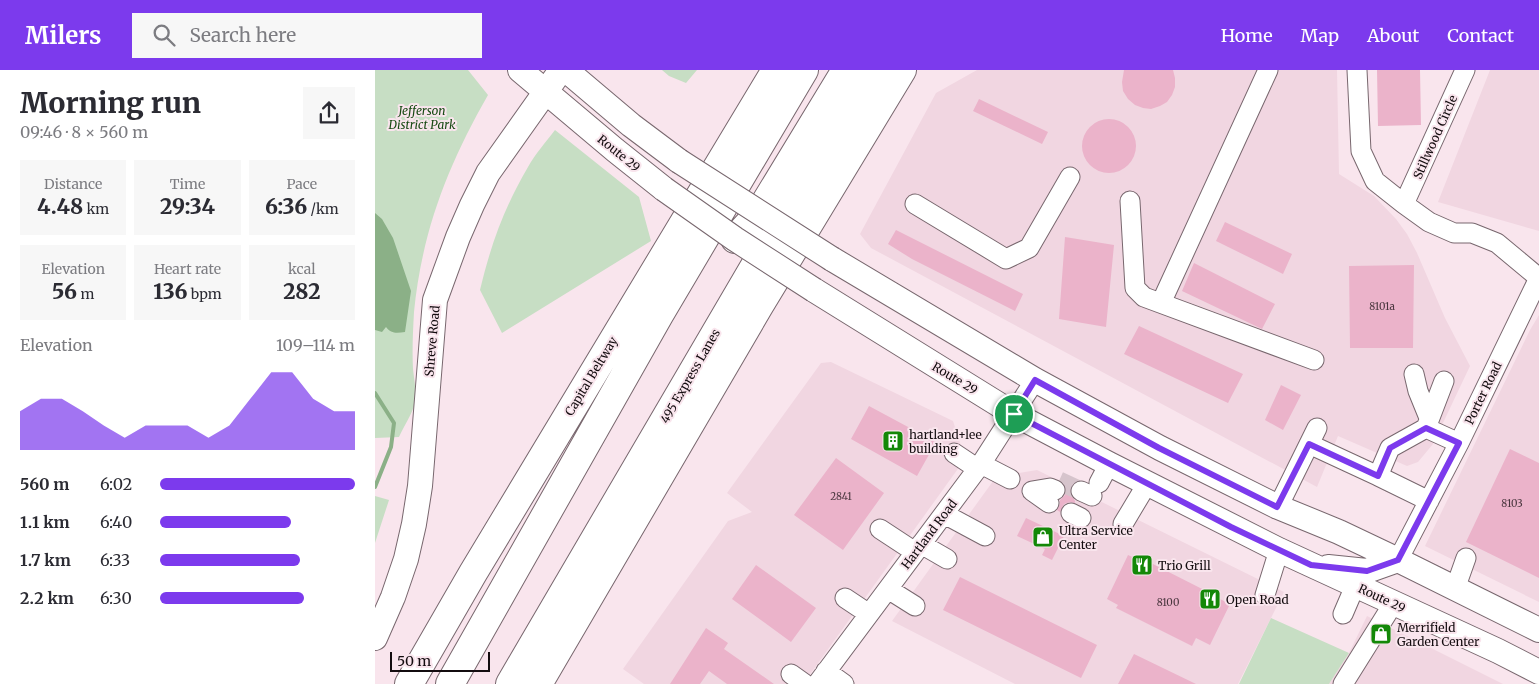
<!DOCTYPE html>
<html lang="en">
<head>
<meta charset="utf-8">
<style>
	:root { --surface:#fff; --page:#f7f7f7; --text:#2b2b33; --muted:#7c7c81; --accent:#7c3aed }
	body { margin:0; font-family:Merriweather,serif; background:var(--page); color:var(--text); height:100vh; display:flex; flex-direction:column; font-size:19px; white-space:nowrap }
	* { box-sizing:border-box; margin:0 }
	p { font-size:16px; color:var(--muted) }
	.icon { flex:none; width:28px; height:28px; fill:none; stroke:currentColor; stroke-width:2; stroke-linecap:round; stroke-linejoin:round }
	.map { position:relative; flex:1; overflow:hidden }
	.panel { display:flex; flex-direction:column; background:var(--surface); width:375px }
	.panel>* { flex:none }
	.scale { position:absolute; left:15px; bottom:12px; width:100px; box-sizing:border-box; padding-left:5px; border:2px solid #130c0f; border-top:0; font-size:14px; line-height:18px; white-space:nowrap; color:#130c0f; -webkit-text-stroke:4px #f9e5ed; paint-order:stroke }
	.pin { position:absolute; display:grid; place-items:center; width:42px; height:42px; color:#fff; margin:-21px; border:2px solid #fff; border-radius:50%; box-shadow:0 1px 5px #0007 }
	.round { display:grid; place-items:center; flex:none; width:52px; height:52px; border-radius:0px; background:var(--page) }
	.summary { display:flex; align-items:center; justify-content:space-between; height:85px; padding:0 20px }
	h1 { font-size:28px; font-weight:800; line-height:38px }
	.stats { display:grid; grid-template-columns:repeat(3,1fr); gap:8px; height:85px; padding:5px 20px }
	.stats div { display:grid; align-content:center; border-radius:0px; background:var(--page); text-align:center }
	.stats b { font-size:21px; font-weight:800 }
	.stats small { font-size:14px; font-weight:400 }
	.stats p { font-size:14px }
	.chart { height:140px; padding:10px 20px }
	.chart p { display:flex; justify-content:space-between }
	.chart svg { width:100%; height:90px; margin-top:5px; fill:var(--accent); opacity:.7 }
	ul { padding:0 20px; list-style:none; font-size:16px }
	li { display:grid; grid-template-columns:80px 60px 1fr; align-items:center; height:38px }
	li i { height:12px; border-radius:6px; background:var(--accent) }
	header { display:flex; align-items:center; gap:30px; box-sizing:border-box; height:70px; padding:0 25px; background:var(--accent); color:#fff }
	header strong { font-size:24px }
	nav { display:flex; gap:28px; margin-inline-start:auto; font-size:18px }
	.search { width:350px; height:45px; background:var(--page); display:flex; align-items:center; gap:12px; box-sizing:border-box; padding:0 18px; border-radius:0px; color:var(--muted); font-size:19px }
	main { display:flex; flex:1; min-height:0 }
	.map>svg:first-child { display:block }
	.built { fill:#f1d6e1 }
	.green { fill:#c7dec4 }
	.water { fill:#8bb087 }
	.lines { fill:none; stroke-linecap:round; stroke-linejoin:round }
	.stream { stroke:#8bb087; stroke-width:4 }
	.building { fill:#ebb3ca }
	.minor-tunnel { stroke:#d6c4cc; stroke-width:19; stroke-dasharray:19 9; stroke-linecap:butt }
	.minor-casing { stroke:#78676e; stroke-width:21 }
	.major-casing { stroke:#78676e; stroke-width:26 }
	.highway-casing { stroke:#78676e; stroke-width:30 }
	.minor { stroke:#fff; stroke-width:19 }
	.major { stroke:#fff; stroke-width:24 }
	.highway { stroke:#fff; stroke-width:28 }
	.major-bridge-casing { stroke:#78676e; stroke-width:26; stroke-linecap:butt }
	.major-bridge { stroke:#fff; stroke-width:24 }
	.route-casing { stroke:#fff; stroke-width:10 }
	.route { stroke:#7c3aed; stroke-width:6 }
	.labels { text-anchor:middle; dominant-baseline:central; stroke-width:4; stroke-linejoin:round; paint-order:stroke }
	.number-label { font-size:10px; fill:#49363e }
	.park-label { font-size:12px; font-style:italic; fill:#174a13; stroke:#f9e5ed }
	.street-label { font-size:12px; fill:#130c0f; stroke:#f9e5ed }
	.poi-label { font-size:12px; fill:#130c0f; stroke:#f9e5ed; text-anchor:start }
</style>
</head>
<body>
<header>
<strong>Milers</strong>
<div class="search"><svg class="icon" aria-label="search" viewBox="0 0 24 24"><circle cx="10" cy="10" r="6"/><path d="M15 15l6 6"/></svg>Search here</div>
<nav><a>Home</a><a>Map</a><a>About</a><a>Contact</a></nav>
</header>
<main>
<section class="panel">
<div class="summary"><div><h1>Morning run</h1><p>09:46 · 8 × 560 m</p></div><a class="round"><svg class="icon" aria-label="share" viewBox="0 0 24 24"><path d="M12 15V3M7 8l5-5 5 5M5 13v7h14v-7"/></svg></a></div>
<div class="stats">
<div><p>Distance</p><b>4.48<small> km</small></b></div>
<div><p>Time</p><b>29:34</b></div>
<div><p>Pace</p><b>6:36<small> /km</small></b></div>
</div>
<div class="stats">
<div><p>Elevation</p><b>56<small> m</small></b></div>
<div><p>Heart rate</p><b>136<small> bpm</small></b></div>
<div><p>kcal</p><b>282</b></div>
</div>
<div class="chart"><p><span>Elevation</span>109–114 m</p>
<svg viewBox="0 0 160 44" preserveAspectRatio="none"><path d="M0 44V25L10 19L20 19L30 25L40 32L50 38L60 32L70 32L80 32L90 38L100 32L110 19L120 6L130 6L140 19L150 25L160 25V44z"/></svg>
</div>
<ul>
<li><b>560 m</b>6:02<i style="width:100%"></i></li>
<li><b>1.1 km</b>6:40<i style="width:67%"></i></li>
<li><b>1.7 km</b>6:33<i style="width:72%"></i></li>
<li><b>2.2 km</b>6:30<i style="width:74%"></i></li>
</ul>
</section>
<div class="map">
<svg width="1164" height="614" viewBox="0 0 1164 614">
	<rect width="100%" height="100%" fill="#f9e5ed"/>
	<!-- built -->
	<path class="built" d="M602,0h360l2,104 35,22 22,23 11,15 10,19 28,65 25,48 -37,78 -15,18 -11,4 -69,-30 -21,51 -446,-239 -11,-14 76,-141z
		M1115,0h49v161l-101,-29z
		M1164,245v287l-114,-56 105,-216z
		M456,292l122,59 12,38 -162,225h-159l-21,-15 105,-148 24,-9 -25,-19 94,-130z
		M662,400l247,122 -46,92h-223l-123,-63 104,-144z
		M992,546l136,68h-174l20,-31z"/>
	<!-- green -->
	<path class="green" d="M0,0h93l20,25c-40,70 -66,136 -74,217 -1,19 -2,38 -1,57 1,10 4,24 2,34 -3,11 -11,23 -16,34l-24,1z
		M287,0h35l-11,13 -17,-7z
		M180,60l84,67 12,44 -149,92 -22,-43c11,-46 24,-82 48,-123 7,-13 18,-25 27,-37z
		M0,426l14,4 -14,43z
		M896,548l78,35 -20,31h-90z"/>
	<!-- water -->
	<path class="water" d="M0,143l7,6 11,19 18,53 -6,41c-8,1 -14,2 -19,-5l-4,5 -7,-2z"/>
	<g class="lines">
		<!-- stream -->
		<path class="stream" d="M0,323l19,30 -3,24 -16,40"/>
	</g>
	<!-- building -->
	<path class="building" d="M749,0h49l2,8v9l-3,8 -5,7 -7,4 -9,3 -8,-1 -8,-3 -7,-6 -5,-8 -1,-9z
		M1002,0h43l1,55 -43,1z
		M604,29l69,33 -6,12 -69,-33z
		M707 76a27 27 0 1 1 54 0a27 27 0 1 1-54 0Z
		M850,152l67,32 -9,20 -67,-33z
		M521,160l127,64 -8,17 -103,-52 -24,-15z
		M690,167l49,8 -8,82 -47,-8z
		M819,193l81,41 -13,25 -80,-38z
		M1039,195l-1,83h-63l-1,-82z
		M764,256l104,48 -15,29 -104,-49z
		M906,315l20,10 -18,35 -18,-10z
		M494,336l67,36 -19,34 -66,-37z
		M1135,379l29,14v115l-73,-36z
		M461,388l48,35 -41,57 -49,-35z
		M687,407l12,6 -3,4 -1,6 5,8v2l-5,-1 -6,2 -4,8 -3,-2 3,-6v-4l5,-5 1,-6 -2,-6 -3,-2z
		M651,448l38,18 -12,24 -10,-5 3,-6 -28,-13z
		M753,485l11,5 2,-2 75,38v1l14,7 -20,41 -14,-7 -4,8 -76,-38 2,-3 -11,-6z
		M381,495l60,43 -25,34 -59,-43z
		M585,507l137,68 -16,33 -138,-68z
		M331,558l22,15 -4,6 50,35h-47l-18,-13 -9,13h-30z
		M759,584l62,30h-78z"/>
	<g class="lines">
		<!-- minor-tunnel -->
		<path class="minor-tunnel" d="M684,411l22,10"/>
		<!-- minor casing -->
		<g class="minor-casing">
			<path id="minor" d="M982,0l4,81 14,30 29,23 61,-134
				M755,131l5,87 9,9 170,63
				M540,134l91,55 23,-11 41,-71
				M1029,134l25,18 25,11h18l25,10 42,35
				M786,233l107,-233
				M1039,304l4,17 11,27
				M1051,358l33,15
				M934,374l69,32
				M579,383l24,16
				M606,394l29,15
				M724,413l10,-19
				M706,421l11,5
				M1054,431l-51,-25 12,-28 36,-20 18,-47
				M674,433l-17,-12 18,-3 5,2
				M903,437l39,-79
				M696,443l10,5
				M569,444l41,22
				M748,454l24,-40
				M505,459l35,23
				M546,474l26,15
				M1023,490l61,-117 80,-165
				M513,519l27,17
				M1080,519l11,-31
				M890,525l14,-45
				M470,528l24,16
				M968,544l12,-28
				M451,601l18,13
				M416,604l14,10
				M442,614l164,-220 54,-84
				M968,614l50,-80"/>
		</g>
		<!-- major casing -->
		<g class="major-casing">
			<path id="major" d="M145,0l95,80 49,39
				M191,0l65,55 48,36
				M457,189l203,121 125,68 118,59 61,25 59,28 141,70
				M439,220l200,124 95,50 170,86 219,101 41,21
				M953,497l39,4 31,-11
				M0,568l18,-41 13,-38 8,-35 6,-38 15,-186 23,-63 14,-32 16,-32 73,-103"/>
		</g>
		<!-- highway casing -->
		<g class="highway-casing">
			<path id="highway" d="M360,169l24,-26 87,-143
				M34,614l64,-111 303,-503
				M75,614l209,-369 145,-245
				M135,614l315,-538 48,-76
				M163,614l221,-378 143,-236"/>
		</g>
		<!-- minor -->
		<use href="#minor" class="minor"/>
		<!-- major -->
		<use href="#major" class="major"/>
		<!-- highway -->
		<use href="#highway" class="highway"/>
		<!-- major-bridge casing -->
		<g class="major-bridge-casing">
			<path id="major-bridge" d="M304,91l153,98
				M289,119l71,50 79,51"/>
		</g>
		<!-- major-bridge -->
		<use href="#major-bridge" class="major-bridge"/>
	</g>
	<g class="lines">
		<!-- route casing -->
		<g class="route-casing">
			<path id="route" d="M660,310l124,68 118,59 32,-63 69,32 12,-28 36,-20 33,15 -61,117 -31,11 -56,-6 -80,-38 -217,-113z"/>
		</g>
		<!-- route -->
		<use href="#route" class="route"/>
	</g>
	<!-- icons -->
	<defs>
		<g id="building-square" transform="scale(1.125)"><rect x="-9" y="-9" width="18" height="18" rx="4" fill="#138807" stroke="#f9e5ed"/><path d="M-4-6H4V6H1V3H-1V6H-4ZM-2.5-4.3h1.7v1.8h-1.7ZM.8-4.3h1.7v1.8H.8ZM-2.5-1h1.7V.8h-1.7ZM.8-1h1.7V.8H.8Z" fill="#fff"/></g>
		<g id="shop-square" transform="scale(1.125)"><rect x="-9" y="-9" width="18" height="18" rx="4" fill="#138807" stroke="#f9e5ed"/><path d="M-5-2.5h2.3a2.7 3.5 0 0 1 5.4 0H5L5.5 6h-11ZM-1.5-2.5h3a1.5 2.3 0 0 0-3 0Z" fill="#fff"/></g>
		<g id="restaurant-square" transform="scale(1.125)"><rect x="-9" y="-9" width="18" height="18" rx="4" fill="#138807" stroke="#f9e5ed"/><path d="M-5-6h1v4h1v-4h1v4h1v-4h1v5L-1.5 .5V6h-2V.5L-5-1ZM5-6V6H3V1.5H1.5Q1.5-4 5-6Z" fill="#fff"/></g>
	</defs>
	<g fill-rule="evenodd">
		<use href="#building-square" x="518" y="371"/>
		<use href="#shop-square" x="668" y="467"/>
		<use href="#restaurant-square" x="767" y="495"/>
		<use href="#restaurant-square" x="835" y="529"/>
		<use href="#shop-square" x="1006" y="564"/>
	</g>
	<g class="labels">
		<!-- number labels -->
		<g class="number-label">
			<text x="1007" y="236">8101a</text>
			<text x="466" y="426">2841</text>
			<text x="1137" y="433">8103</text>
			<text x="793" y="532">8100</text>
		</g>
		<!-- park labels -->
		<g class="park-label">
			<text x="47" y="40">Jefferson<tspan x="47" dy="14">District Park</tspan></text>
		</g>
		<!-- street labels -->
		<g class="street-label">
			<text transform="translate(1060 67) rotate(-66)">Stillwood Circle</text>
			<text transform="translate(244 83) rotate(39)">Route 29</text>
			<text transform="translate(57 271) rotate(-85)">Shreve Road</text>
			<text transform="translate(216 306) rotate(-59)">Capital Beltway</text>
			<text transform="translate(315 306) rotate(-60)">495 Express Lanes</text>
			<text transform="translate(580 308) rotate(31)">Route 29</text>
			<text transform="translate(1108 323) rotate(-64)">Porter Road</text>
			<text transform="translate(554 464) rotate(-53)">Hartland Road</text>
			<text transform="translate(1007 528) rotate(25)">Route 29</text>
		</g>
		<!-- poi labels -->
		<g class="poi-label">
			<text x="534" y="364">hartland+lee<tspan x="534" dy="14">building</tspan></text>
			<text x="684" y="460">Ultra Service<tspan x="684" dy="14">Center</tspan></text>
			<text x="783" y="495">Trio Grill</text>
			<text x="851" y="529">Open Road</text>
			<text x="1022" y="557">Merrifield<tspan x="1022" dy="14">Garden Center</tspan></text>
		</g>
	</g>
</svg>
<div class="scale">50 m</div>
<div class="pin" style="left:639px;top:344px;background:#1e9e55"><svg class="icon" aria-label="arrive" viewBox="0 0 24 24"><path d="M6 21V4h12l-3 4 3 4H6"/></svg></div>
</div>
</main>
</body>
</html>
